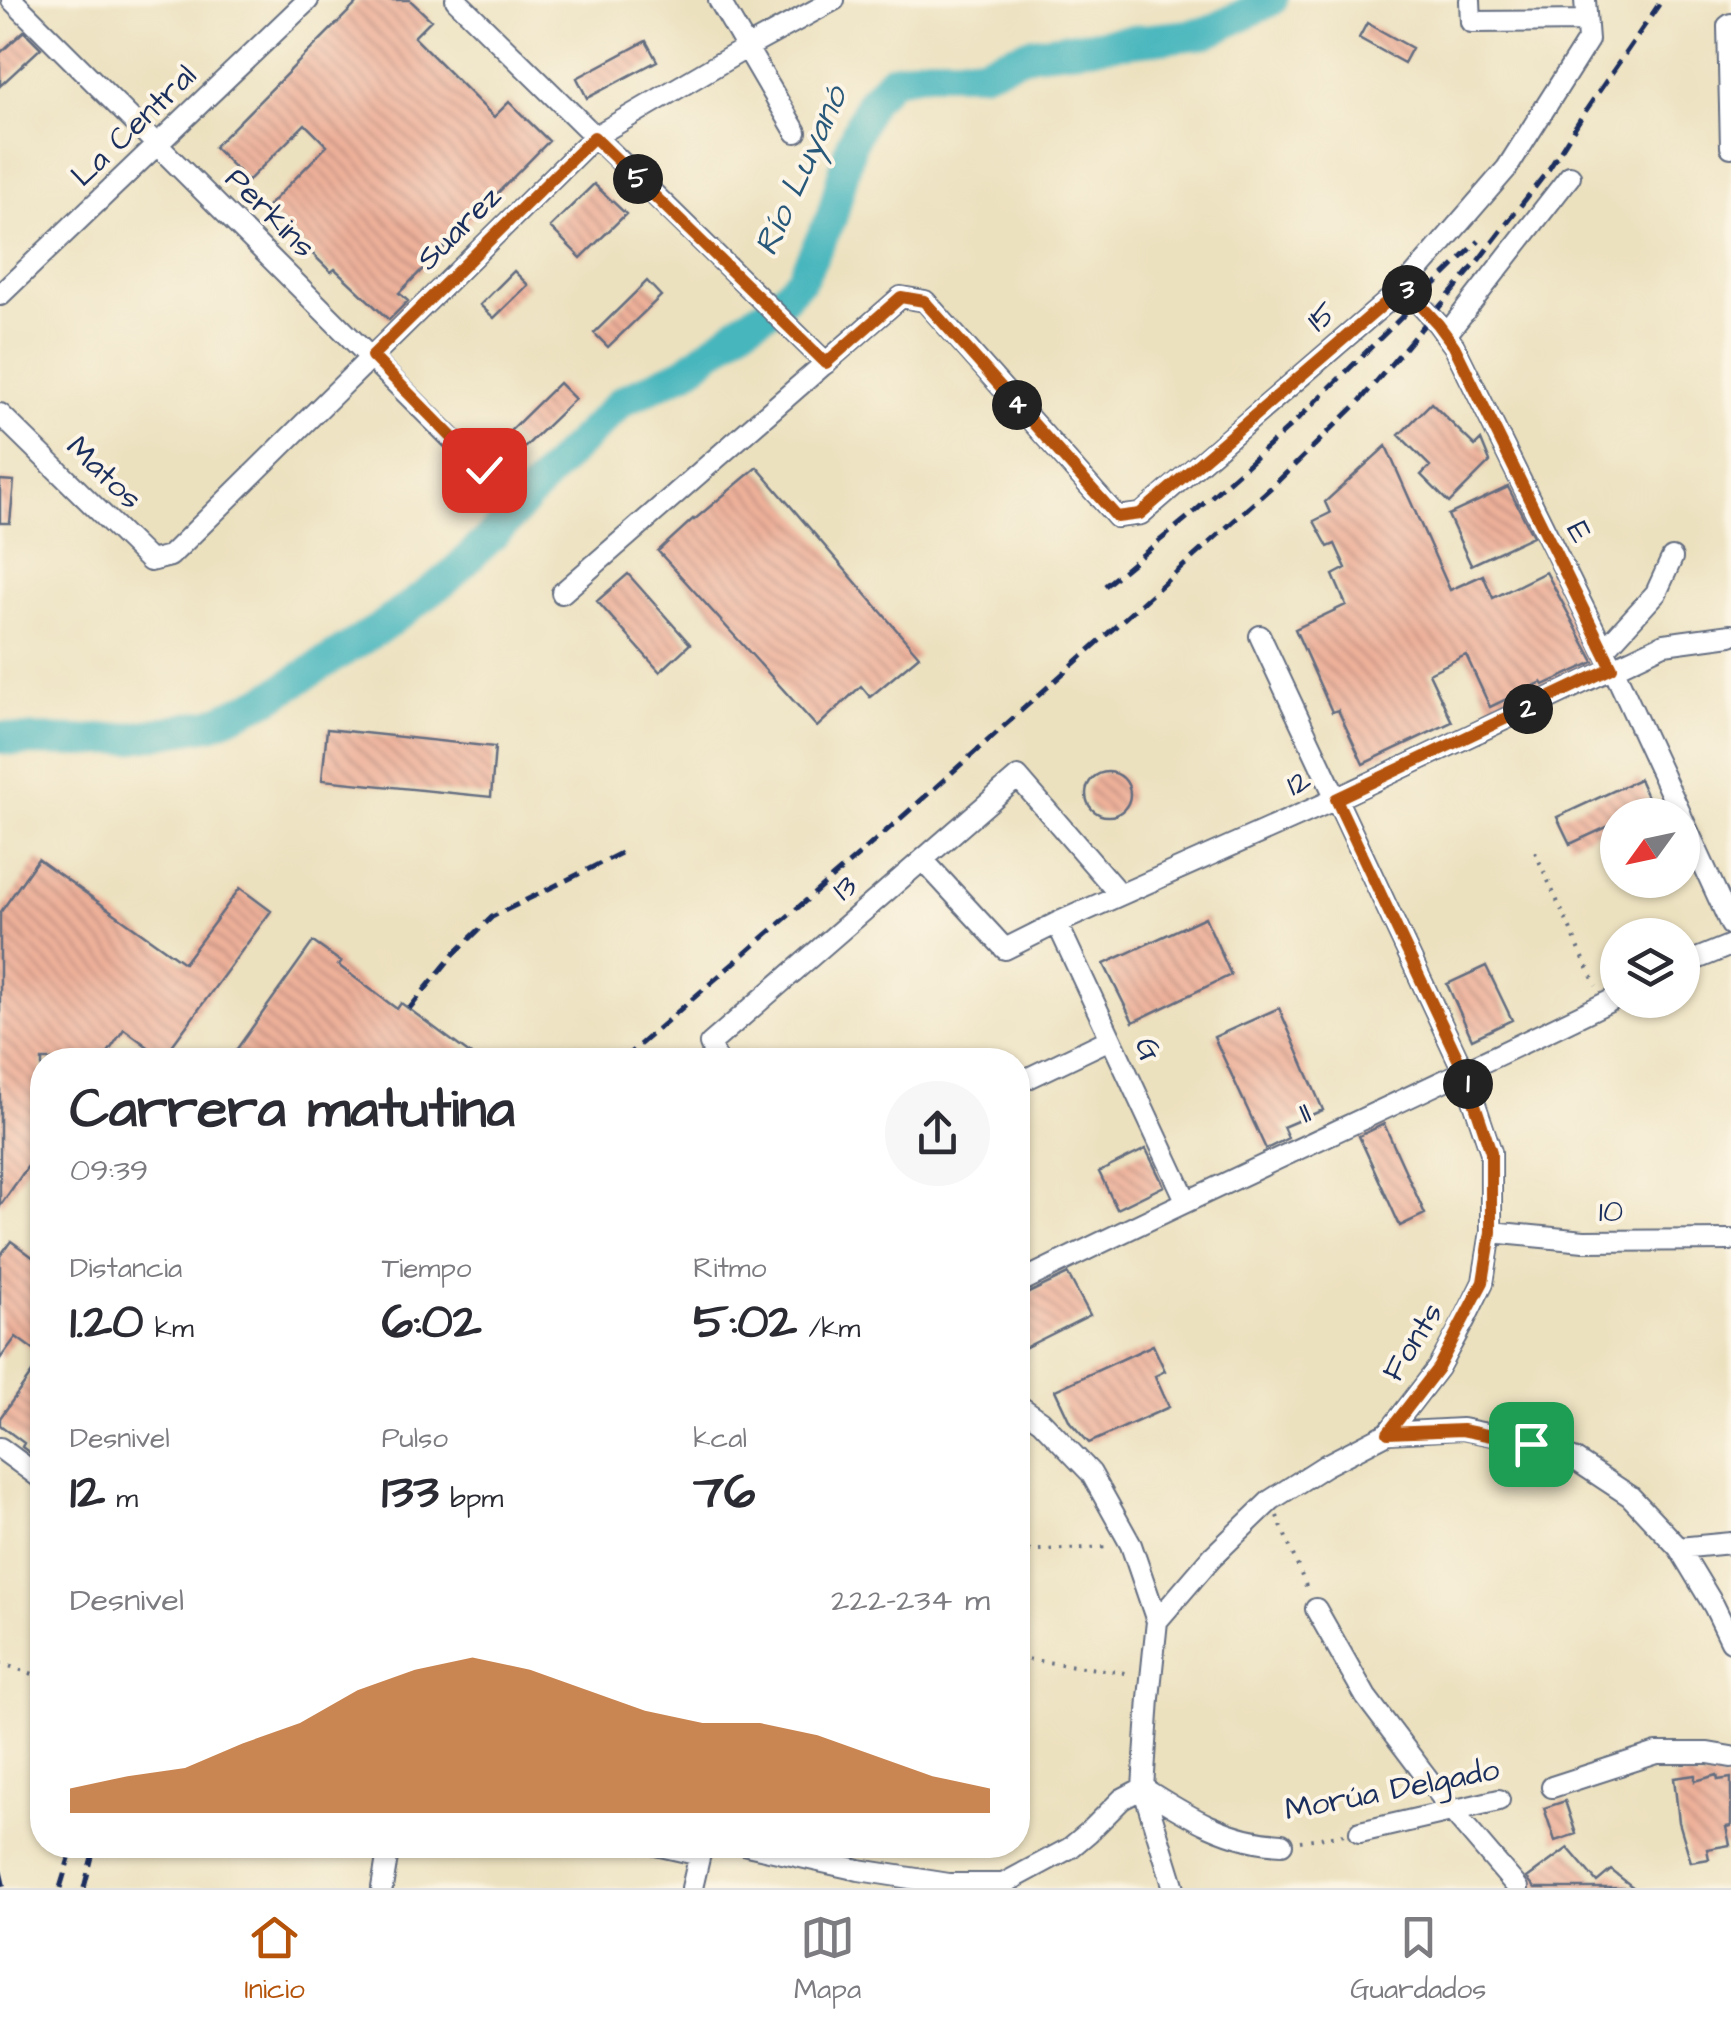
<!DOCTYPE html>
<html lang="es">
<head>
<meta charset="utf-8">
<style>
	:root { --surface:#fff; --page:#f7f7f7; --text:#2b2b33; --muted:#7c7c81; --line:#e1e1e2; --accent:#b45309 }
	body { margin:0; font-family:"Architects Daughter",sans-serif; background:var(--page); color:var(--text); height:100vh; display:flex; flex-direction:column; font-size:38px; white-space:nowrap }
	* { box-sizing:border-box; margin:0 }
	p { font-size:32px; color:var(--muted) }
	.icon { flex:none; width:55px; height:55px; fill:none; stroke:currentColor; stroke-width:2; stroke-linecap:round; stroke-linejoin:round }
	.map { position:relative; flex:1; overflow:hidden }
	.panel { position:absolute; left:30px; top:1048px; width:1000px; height:810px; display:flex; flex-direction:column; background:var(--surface); border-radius:40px; box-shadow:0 2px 8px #0004 }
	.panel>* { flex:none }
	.needle { width:65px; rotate:237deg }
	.controls { position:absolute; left:1600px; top:798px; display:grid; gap:20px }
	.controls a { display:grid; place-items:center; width:100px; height:100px; border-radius:50%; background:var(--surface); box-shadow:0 2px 8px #0004; font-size:50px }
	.pin { position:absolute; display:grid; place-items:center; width:85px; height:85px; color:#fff; margin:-42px; border-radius:20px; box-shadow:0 5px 15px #0006 }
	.km { position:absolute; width:50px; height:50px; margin:-25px; border-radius:50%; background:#222; color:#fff; font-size:28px; line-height:50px; text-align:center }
	.round { display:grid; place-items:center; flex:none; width:105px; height:105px; border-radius:52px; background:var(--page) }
	.summary { display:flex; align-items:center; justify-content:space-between; height:170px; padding:0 40px }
	h1 { font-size:55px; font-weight:800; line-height:75px }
	.figures { display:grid; grid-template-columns:repeat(3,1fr); gap:15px; height:170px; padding:10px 40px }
	.figures div { display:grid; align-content:center }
	.figures b { font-size:50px; font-weight:800 }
	.figures small { font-size:28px; font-weight:400 }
	.figures p { font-size:28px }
	.chart { height:280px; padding:20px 40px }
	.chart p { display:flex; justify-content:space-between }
	.chart svg { width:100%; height:180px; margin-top:10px; fill:var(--accent); opacity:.7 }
	.menu { display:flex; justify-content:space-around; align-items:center; height:140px; border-top:2px solid var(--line); background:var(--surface); font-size:28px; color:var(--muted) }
	.menu a { display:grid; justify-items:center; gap:5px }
	.menu .active { color:var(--accent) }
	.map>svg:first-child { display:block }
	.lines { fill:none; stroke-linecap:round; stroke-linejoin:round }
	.river { stroke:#46b6bd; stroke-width:32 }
	.building { fill:url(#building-back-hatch) }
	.minor-casing { stroke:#646d80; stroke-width:24 }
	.path { stroke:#646d80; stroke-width:4; stroke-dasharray:2.5 8; stroke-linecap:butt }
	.minor { stroke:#fff; stroke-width:20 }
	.rail { stroke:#1b2f5e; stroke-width:5; stroke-dasharray:15 8; stroke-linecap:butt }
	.route-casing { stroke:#fff; stroke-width:20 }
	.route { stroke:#b45309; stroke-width:12 }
	.labels { text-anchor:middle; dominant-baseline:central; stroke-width:8; stroke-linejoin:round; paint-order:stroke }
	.street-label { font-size:32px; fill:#1b2f5e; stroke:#fcf5e5 }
	.water-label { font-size:35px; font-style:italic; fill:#28587a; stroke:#fcf5e5 }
</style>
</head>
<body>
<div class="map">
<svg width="1731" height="1888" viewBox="0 0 1731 1888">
	<defs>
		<pattern id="building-back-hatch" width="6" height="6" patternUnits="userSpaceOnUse" patternTransform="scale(2.5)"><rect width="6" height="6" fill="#eeb19a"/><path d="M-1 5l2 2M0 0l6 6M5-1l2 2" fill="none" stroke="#c09081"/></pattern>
	</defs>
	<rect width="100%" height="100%" fill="#fcf5e5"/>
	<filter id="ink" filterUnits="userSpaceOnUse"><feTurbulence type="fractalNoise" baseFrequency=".01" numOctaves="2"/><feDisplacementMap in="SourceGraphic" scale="20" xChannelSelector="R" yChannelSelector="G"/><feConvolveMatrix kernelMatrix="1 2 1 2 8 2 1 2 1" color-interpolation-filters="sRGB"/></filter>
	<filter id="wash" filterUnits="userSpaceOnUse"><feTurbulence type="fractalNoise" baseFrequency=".0048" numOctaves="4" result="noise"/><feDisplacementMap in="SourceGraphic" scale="40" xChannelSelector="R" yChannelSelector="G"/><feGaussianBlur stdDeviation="2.25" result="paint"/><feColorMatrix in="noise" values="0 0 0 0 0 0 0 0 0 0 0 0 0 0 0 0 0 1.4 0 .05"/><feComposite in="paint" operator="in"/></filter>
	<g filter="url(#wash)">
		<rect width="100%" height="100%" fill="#ece1bf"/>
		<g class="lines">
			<!-- river -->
			<path class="river" d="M0,737l14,3 68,1 48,-3 81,-14 58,-26 114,-72 63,-46 57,-55 55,-61 64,-63 65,-31 56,-44 31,-19 28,-29 30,-62 19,-72 19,-42 21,-23 36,-8h55l50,-19 175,-19 65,-33"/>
		</g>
		<g id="blocks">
			<!-- building -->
			<path class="building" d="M360,0h50l21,20 -17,17 80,80 15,-15 40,39 -150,152 9,8 -19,19 -54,-51 -4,3 -65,-64 61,-62 -22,-22 -57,57 -34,-34z
				M1367,23l45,25 -8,15 -45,-25z
				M24,31l17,17 -41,38v-33z
				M646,41l11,20 -70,37 -10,-20z
				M594,184l32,30 -45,44 -31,-31z
				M514,271l14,14 -34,33 -14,-13z
				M647,281l14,15 -53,51 -14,-14z
				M559,383l16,16 -52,50 -15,-16z
				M1431,403l44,43 6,-6 9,22 -41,41 -28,-28 9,-9 -31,-31z
				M1386,446l64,144 33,-15 10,23 53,-26 48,90 -50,23 -2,-3 -52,25 -24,-52 -37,18 23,49 -89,42 -25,-54 -6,2 -37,-83 51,-24 -13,-30 13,-7 -11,-24 -7,3 -14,-26 16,-8 -5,-11z
				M757,467l162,189 -49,41 -9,-11 -44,41 -159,-176 35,-32 1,1z
				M0,480l14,1 -4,42h-10z
				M1508,487l25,49 -62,29 -23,-50z
				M628,574l62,70 -30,28 -63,-71z
				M327,729l168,18 -4,50 -169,-17z
				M1086 794a22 22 0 1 1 44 0a22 22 0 1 1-44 0Z
				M1639,779l12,27 -18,9h-15v7l-48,22 -13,-27z
				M38,859l146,104 56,-75 31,23 -108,147 -39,-29 -21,31h-61v86l-42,60v-293z
				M1205,917l26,58 -98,47 -29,-58z
				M313,942l28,20 -3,3 59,44 4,-6 77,57h-249z
				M1486,966l26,54 -40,19 -25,-55z
				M1279,1008l44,102 -40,17 5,11 -22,11 -52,-112z
				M1384,1124l41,90 -25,12 -41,-90z
				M1146,1149l18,37 -47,23 -18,-37z
				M11,1241l31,23v92l-26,-19 -16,22v-103z
				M1068,1274l22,41 -72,36v-53z
				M1153,1345l12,26 -10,5 14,31 -80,36 -19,-21 -15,-32z
				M42,1359v103l-20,-15 2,-4 -24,-18v-7z
				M1695,1775v6l22,-6 1,5 13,-2v48l-5,1 4,18 -23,4 2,10 -18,3 -12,-40 -5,-44z
				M1565,1801l11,33 -21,7 -11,-33z
				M1568,1848l29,34 14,-12 23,18h-99l-8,-10z"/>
		</g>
	</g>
	<g filter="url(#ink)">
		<use href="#blocks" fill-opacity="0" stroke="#646d80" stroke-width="2.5"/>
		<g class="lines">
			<!-- minor casing -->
			<g class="minor-casing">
				<path id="minor" d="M12,0l471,470
					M456,0l370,363
					M719,0l77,132
					M1470,0l1,22 115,-1
					M1731,24l-3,2 3,121
					M1404,287l34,37 16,22 159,322 68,147
					M0,295l308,-295
					M1446,335l124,-159
					M0,414l150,147 20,-5 424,-419 152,-89 88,-48
					M562,593l339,-296 24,4 192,216 24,-3 263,-227 103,-119 81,-128 -3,-40
					M1604,650l52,-57 16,-35
					M1682,818l49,107
					M923,860l82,89 52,-26 279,-124 328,-155 67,-9
					M1057,923l129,277
					M1682,965l49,-20
					M717,1060l-7,-16 308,-267 102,118
					M1018,1083l92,-44
					M1491,1232l93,9 147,-1
					M1018,1283c198,-98 401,-188 600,-286
					M1018,1405l23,16 50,52 40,72 26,76
					M1388,1433l74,-4 69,14 43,16 56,37 49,52 35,58 17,35
					M0,1448l42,31
					M1679,1548l52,-5
					M1316,1609l50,88 87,115 65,76
					M1552,1787l105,-34h51l23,4
					M1360,1832l139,-32
					M656,1845l44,10
					M747,1845l112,25 90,14h54l67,-36 19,-16 33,-33 21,-11c44,28 86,54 139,56
					M382,1888l7,-43
					M692,1888l10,-43
					M1174,1888l-31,-100 6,-90 8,-77 55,-64 59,-57 55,-35 62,-32 50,-65 26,-47 19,-39 8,-50v-80l-27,-80 -204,-436"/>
			</g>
			<!-- path -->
			<path class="path" d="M1535,852l61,134
				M1277,1516l31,75
				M1018,1551l93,-4
				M1018,1658l114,16
				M0,1663l42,14
				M1300,1841l45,-7"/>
			<!-- minor -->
			<use href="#minor" class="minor"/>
			<!-- rail -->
			<path class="rail" d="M1105,586l88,-73 101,-90 185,-182
				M409,1009l44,-54 39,-38 129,-64
				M622,1060l278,-241 375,-335 84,-82 115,-136 75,-97 33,-53 80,-116
				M0,1871l4,17
				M60,1888l13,-43
				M84,1888l11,-43"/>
		</g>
	</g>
	<g class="lines" filter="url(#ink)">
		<!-- route casing -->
		<g class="route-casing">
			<path id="route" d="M484,470l-112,-114 222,-219 232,226 75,-66 23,4 193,216 23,-3 264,-227 34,37 16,22 158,322 -276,131 128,273 27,80v80l-8,50 -45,86 -50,65 74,-3 69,14"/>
		</g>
		<!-- route -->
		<use href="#route" class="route"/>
	</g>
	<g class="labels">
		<!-- street labels -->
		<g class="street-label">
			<text transform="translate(134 126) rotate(-44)">La Central</text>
			<text transform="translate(270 213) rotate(45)">Perkins</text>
			<text transform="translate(459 228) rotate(-45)">Suarez</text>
			<text transform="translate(1322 317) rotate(-41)">15</text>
			<text transform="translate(104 473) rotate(44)">Matos</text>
			<text transform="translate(1579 532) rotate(64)">E</text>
			<text transform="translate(1299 783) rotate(-24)">12</text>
			<text transform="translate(845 888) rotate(-41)">13</text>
			<text transform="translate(1148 1049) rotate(65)">G</text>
			<text transform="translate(1305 1113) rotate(-25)">11</text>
			<text x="1611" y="1211">10</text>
			<text transform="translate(1413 1342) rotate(-58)">Fonts</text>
			<text transform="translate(1392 1790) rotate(-11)">Morúa Delgado</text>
		</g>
		<!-- water labels -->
		<g class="water-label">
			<text transform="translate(801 171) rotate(-66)">Río Luyanó</text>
		</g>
	</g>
</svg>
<div class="controls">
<a><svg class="needle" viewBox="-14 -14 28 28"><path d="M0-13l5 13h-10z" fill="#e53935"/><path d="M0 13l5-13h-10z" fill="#7c7c81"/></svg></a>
<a><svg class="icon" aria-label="layers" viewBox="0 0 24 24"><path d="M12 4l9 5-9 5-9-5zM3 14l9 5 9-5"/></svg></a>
</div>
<div class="pin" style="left:1531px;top:1444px;background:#1e9e55"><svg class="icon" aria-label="arrive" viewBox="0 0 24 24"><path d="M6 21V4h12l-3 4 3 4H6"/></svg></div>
<div class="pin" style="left:484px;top:470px;background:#d93025"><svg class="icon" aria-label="check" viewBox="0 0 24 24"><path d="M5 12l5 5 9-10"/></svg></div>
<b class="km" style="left:1468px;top:1084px">1</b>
<b class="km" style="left:1528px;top:709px">2</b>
<b class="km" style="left:1407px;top:290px">3</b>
<b class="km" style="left:1017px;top:405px">4</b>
<b class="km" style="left:638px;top:179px">5</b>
<section class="panel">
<div class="summary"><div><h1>Carrera matutina</h1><p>09:39</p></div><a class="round"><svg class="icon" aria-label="share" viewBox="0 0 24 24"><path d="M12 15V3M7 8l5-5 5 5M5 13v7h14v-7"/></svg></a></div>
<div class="figures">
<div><p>Distancia</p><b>1.20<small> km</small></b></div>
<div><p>Tiempo</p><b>6:02</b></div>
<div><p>Ritmo</p><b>5:02<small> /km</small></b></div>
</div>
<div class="figures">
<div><p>Desnivel</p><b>12<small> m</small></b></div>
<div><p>Pulso</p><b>133<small> bpm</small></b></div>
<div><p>kcal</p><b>76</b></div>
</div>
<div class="chart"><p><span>Desnivel</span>222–234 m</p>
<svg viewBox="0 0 160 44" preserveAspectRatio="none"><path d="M0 44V38L10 35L20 33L30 27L40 22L50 14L60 9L70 6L80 9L90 14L100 19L110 22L120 22L130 25L140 30L150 35L160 38V44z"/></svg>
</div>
</section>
</div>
<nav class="menu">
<a class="active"><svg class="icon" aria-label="home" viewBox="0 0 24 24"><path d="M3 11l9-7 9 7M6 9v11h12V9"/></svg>Inicio</a>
<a><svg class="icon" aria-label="map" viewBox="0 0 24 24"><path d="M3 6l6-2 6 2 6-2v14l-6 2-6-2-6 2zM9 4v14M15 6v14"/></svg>Mapa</a>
<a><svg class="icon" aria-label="saved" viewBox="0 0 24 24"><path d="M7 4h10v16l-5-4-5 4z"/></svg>Guardados</a>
</nav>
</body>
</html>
